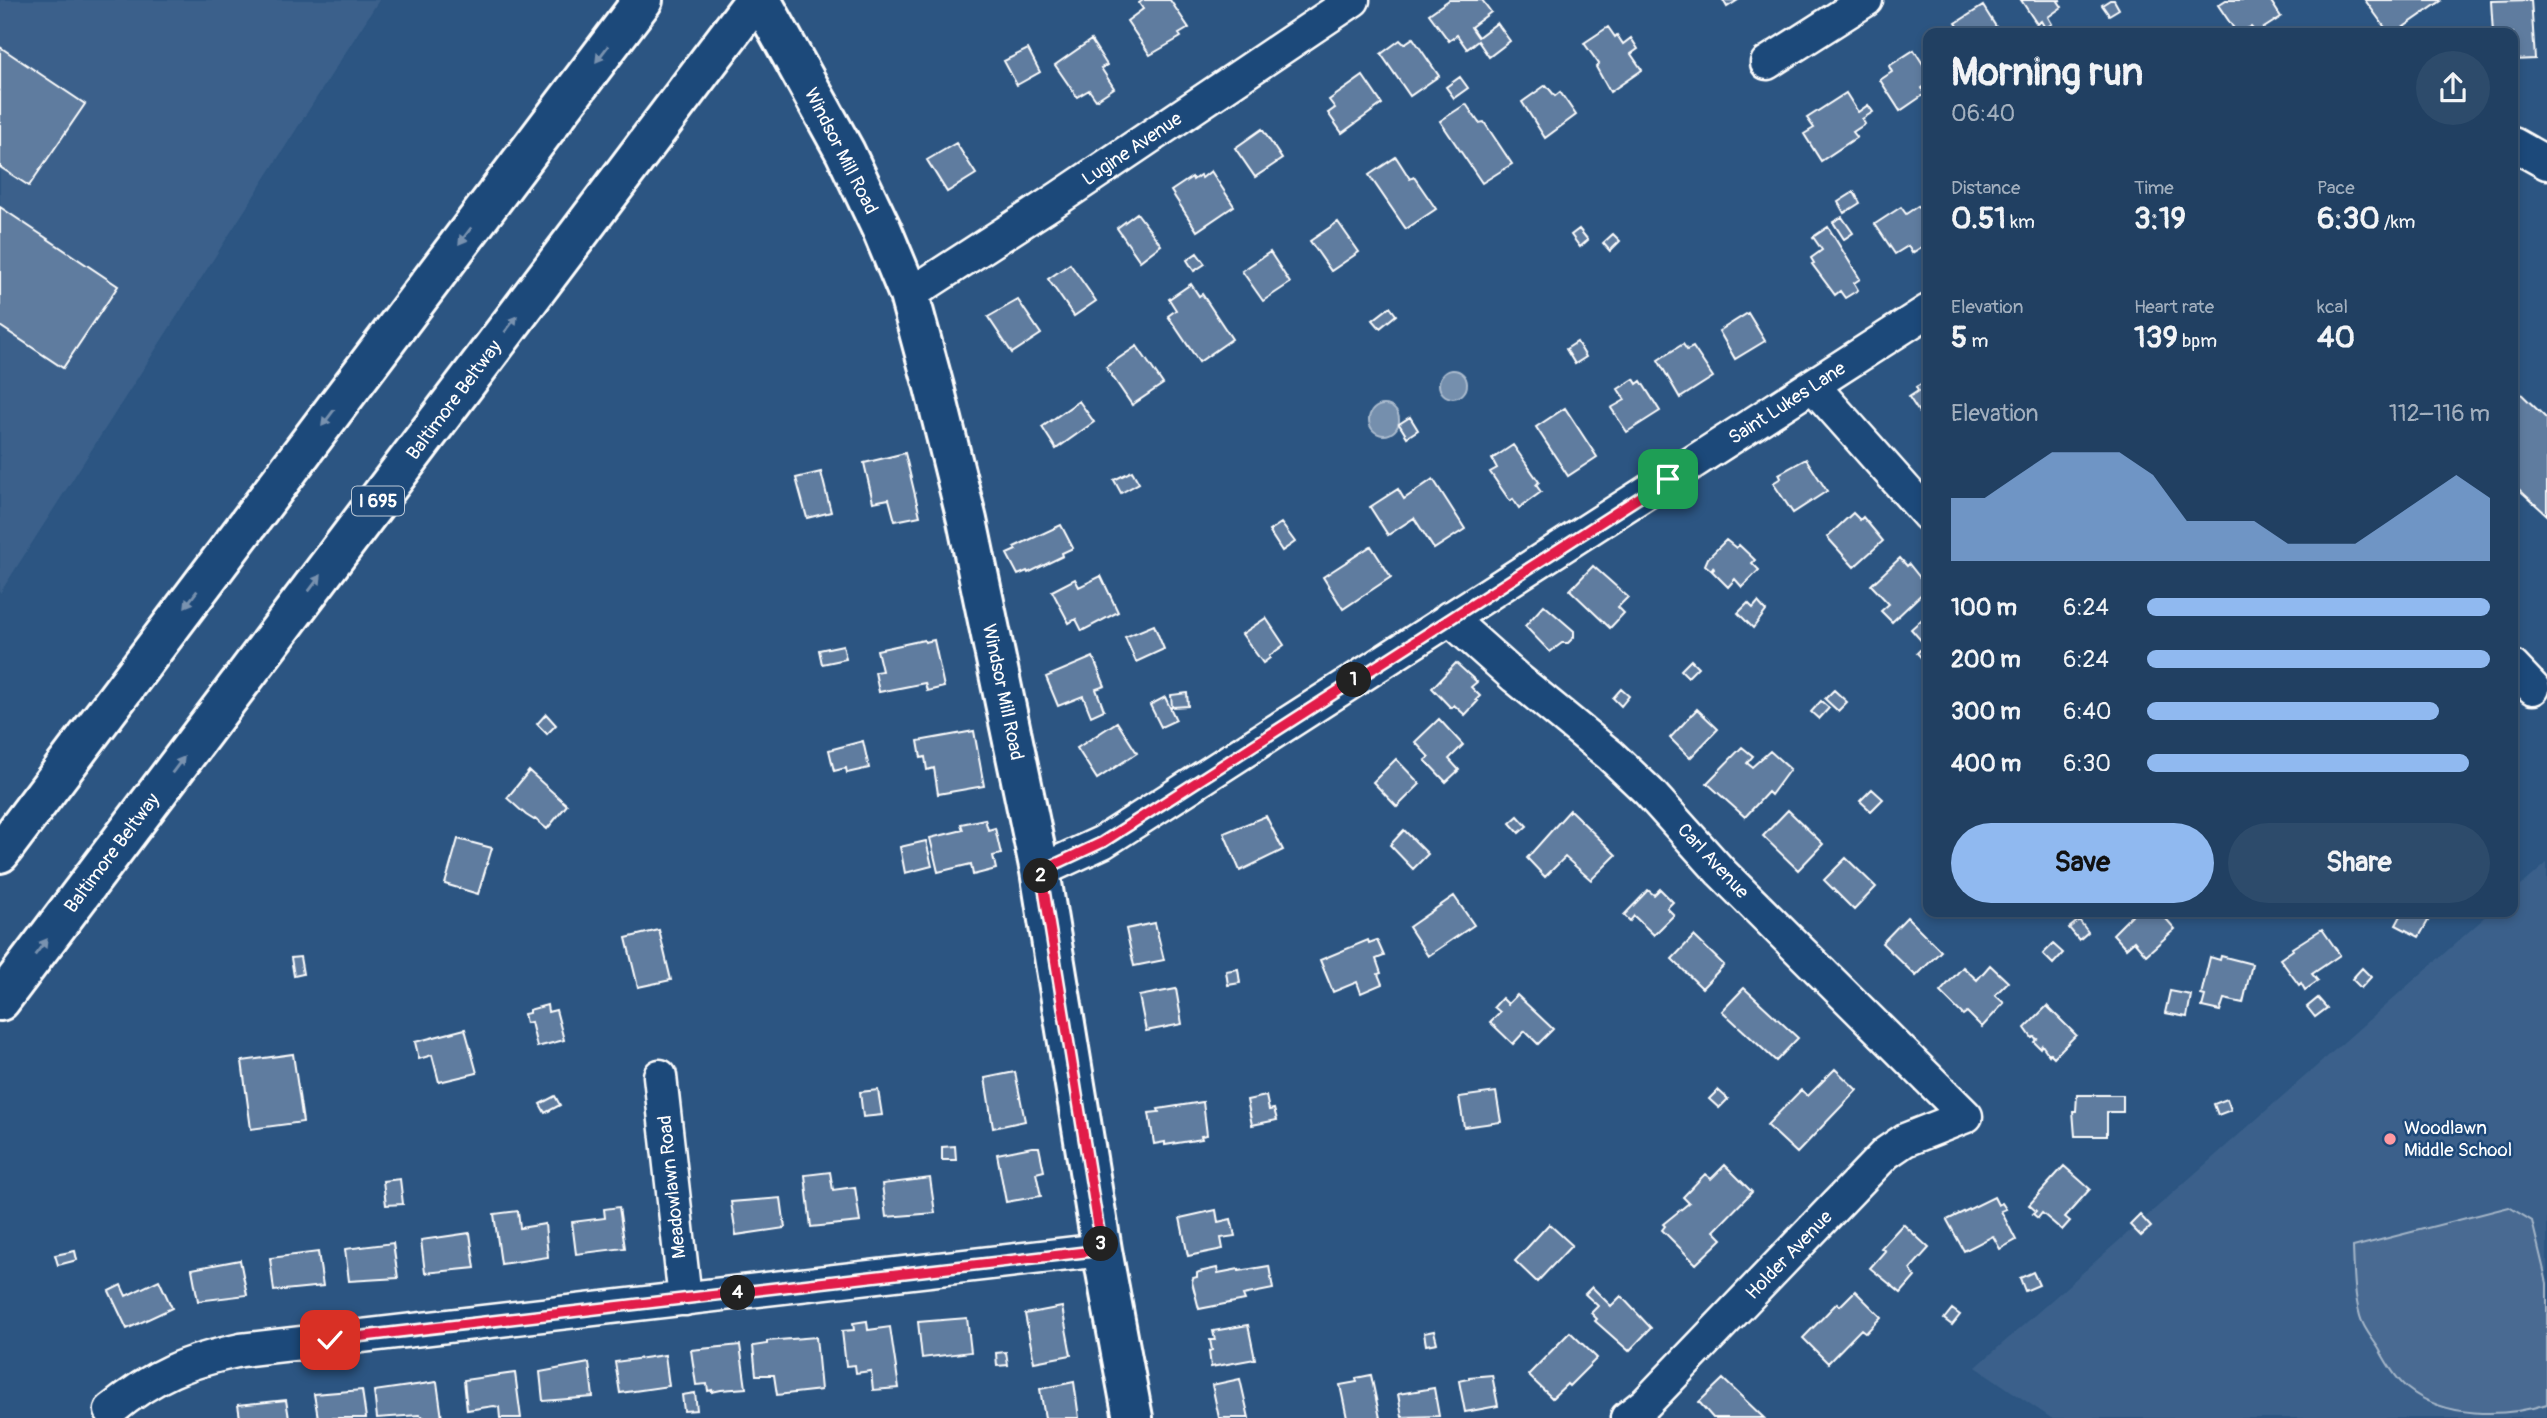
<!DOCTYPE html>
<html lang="en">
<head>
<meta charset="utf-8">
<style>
	:root { --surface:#214062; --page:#2d4b6b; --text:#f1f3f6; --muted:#a2afbe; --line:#3e5977; --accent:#90b9f0 }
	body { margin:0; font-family:Pangolin,sans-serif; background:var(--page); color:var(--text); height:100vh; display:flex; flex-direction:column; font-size:26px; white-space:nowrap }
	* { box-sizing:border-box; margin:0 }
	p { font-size:23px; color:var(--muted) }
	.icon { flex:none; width:38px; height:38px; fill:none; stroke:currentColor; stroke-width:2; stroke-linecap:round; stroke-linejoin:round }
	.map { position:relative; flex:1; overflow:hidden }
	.side { position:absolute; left:1923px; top:28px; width:595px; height:889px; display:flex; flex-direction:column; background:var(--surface); border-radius:14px; box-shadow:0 4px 10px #0003,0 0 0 2px var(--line) }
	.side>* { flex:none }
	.pin { position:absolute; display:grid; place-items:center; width:60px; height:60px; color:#fff; margin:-30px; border-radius:14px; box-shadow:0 4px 10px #0006 }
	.km { position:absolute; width:35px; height:35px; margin:-18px; border-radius:50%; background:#222; color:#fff; font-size:19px; line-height:35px; text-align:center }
	.round { display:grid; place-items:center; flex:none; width:74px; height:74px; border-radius:37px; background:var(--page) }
	.overview { display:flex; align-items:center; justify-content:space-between; height:119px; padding:0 28px }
	h1 { font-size:38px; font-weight:800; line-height:52px }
	.figures { display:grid; grid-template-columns:repeat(3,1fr); gap:10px; height:119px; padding:7px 28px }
	.figures div { display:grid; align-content:center }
	.figures b { font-size:30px; font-weight:800 }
	.figures small { font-size:19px; font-weight:400 }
	.figures p { font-size:19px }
	.chart { height:196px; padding:14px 28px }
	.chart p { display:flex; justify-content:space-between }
	.chart svg { width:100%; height:126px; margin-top:7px; fill:var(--accent); opacity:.7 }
	.cta { display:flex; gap:14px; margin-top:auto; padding:14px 28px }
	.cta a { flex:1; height:80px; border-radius:42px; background:var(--accent); color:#111; font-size:28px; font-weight:800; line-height:80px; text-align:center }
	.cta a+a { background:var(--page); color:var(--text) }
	ul { padding:0 28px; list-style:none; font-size:23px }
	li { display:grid; grid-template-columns:112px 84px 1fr; align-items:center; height:52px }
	li i { height:18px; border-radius:9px; background:var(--accent) }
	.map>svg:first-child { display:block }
	.built { fill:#3b618b }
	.green { fill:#486b92; stroke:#a4b5c8; stroke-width:2 }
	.water { fill:#748fad; stroke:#acbcce; stroke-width:2 }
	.building { fill:#5e7c9f; stroke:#fff; stroke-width:2 }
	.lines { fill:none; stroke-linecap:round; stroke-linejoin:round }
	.minor-casing { stroke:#fff; stroke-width:37 }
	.major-casing { stroke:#fff; stroke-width:44 }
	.highway-casing { stroke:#fff; stroke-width:44 }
	.minor { stroke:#1f4a7a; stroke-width:32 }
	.major { stroke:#1f4a7a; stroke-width:38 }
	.highway { stroke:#1f4a7a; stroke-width:38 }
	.oneway { fill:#7992af }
	.route-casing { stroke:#fff; stroke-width:14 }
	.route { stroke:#e11d48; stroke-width:9 }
	.poi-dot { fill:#ff9aa2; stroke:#1f4a7a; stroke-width:2.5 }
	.labels { text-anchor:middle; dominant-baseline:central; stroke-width:5; stroke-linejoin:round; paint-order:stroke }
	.shield { fill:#1f4a7a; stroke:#bcc9d7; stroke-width:2 }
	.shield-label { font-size:18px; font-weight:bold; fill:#fff }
	.street-label { font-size:19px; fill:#fff; stroke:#1f4a7a }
	.poi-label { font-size:19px; fill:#fff; stroke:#1f4a7a; text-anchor:start }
</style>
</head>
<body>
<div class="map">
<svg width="2547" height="1418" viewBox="0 0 2547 1418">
	<rect width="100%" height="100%" fill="#2c5582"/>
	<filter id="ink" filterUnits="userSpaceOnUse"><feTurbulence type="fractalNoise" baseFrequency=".0143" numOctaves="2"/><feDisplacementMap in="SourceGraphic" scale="14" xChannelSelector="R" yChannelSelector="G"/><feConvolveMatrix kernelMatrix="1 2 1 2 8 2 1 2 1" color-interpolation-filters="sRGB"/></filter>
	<g filter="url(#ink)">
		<!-- built -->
		<path class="built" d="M0,0h379l-379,593z
			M2547,863v555h-496l-75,-51 515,-455h22v-19z"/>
		<!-- green -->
		<path class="green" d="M2509,1207l23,14 15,62v121c-44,14 -103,14 -140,-16 -12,-10 -21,-26 -28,-39 -6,-10 -16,-21 -19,-33 -6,-22 -6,-46 -7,-69z"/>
		<!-- water -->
		<path class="water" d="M1439 384a14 14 0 1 1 28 0a14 14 0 1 1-28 0Z
			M1369 420a15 15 0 1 1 30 0a15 15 0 1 1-30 0Z"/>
		<!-- building -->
		<path class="building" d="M1143,0h27l19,28 -10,6 2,3 -31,18 -23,-34 16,-12 -4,-6z
			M1449,0h33l9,12 -20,15 7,10 19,-14 13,18 -21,16 -11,-16 -11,8 -10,-14 -8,6 -20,-27z
			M1723,0h15l-11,7z
			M2021,0h40l-3,1 4,6 -14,10 4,7 -7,4 -4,-7 -4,3z
			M2110,0h4l5,9 -10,6 -7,-10z
			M2226,0h44l11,17 -25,16 -5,-6 -14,6 -19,-28z
			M2365,0h75l1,1 -46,32h-6z
			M2531,0l4,59 -22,1v-27h-20l-2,-32z
			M1983,6l17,27h-46l6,-4 -4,-6z
			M1608,27l7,10 2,-2 6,9 8,-6 7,11 -7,5 11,16 -32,22 -14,-25 3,-3 -15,-21z
			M1413,38l26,38 -29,20 -29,-42 19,-14 4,4z
			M1091,40l16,25 -6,3 13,20 -18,12 -7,-10 -12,7 -22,-32z
			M0,47l85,57 -56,82 -29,-19z
			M1028,49l12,23 -23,13 -13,-24z
			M1914,50l14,22v12l-6,4 3,6 -25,17 -20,-31 12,-8 -3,-6z
			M1363,76l19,28 -40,29 -14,-20 7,-5 -6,-8z
			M1460,77l8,11 -14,10 -8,-11z
			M1546,85l9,11 5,-4 16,23 -31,23 -23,-36z
			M1846,93l12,19 10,-7 5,7 -11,7 3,5 -12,8 4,5 -36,24 -17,-27 10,-6 -7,-10z
			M1466,104l13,19 5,-1 28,42 -30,19 -42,-62z
			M1262,129l20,30 -27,18 -20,-29z
			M956,143l20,31 -29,18 -20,-32z
			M1396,157l14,22 4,-2 22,32 -30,20 -37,-54z
			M1211,171l23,35 -37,25 -26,-40 21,-14 1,3 7,-5 2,3z
			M1854,192l6,11 -16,10 -6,-11z
			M1918,206l10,16v21l-16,10 -4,-7 -13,8 -20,-30 26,-17 5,7z
			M0,207l118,79 -55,82 -63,-42z
			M1137,213l24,32 -21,16 -23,-33z
			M1842,217l11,16 -9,6 -11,-17z
			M1338,222l21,30 -28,19 -21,-30z
			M1828,227l32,52 -6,4 4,7 -13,8 -5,-7 -5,4 -23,-31 2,-1 -3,-5 11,-8 -9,-13z
			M1579,229l9,11 -8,7 -9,-12z
			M1613,234l7,7 -10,10 -7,-8z
			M1270,252l20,31 -27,18 -21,-30z
			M1197,253l8,11 -11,7 -7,-11z
			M1070,264l26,37 -22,15 -26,-37z
			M1191,284l8,12 3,-2 30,45 -33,23 -31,-46 8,-6 -7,-11z
			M1018,300l23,34 -29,19 -24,-36z
			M1390,307l6,8 -16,13 -7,-8z
			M1748,313l17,28 -30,18 -16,-28z
			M1577,342l9,15 -11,7 -9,-15z
			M1683,344l4,6 6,-3 20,30 -33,21 -22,-38z
			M1137,346l26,38 -31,21 -26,-38z
			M1634,379l3,5 4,-3 19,30 -33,21 -16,-24 14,-8 -7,-11z
			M1928,380v46l-19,-29 9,-6 -2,-4z
			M2514,387l33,32v96l-34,-31z
			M1079,401l15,21 -38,27 -14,-22z
			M1565,408l32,49 -29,19 -32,-49z
			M1410,417l8,13 -11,7 -8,-13z
			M1513,445l26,37 -3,3 5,7 -22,16 -6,-9 -3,2 -20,-29 7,-4 -5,-9z
			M905,453l15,63 -25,5 -6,-22 -16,3 -9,-39z
			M1806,459l21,32 -34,22 -20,-30 8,-5 -2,-4z
			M1132,471l7,12 -18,10 -7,-13z
			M821,472l10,40 -24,6 -11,-40z
			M1433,479l32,50 -31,20 -20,-31 -26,17 -18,-28 28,-18 6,10z
			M1853,513l7,7 3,-3 20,24 -29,26 -27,-30z
			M1281,523l14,19 -13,9 -13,-20z
			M1061,525l12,23 -11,5 1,3 -35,17 -1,-2 -9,4 -11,-21 9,-4 -2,-3z
			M1726,540l10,8 3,-3 16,15 -3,3 7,7 -17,17 -7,-8 -7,8 -16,-16 2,-2 -1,-2 -2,3 -6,-5 3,-7z
			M1371,546l20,31 -48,32 -20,-32z
			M1900,558l7,8 2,-2 19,24 -36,34 -11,-11 8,-7 -18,-19z
			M1593,566l35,31 -10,10 6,6 -14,15 -40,-38z
			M1101,576l17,36 -36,19 -6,-12 -7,4 -17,-32 23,-12 4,8z
			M1758,602l8,9 -13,17 -15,-15 10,-10 5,5z
			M1544,605l30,26v6l-6,6h-6l-12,9 -25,-26z
			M1928,614v51l-11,-12 8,-8 -14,-16z
			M1266,618l18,27 -15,11 1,2 -7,5 -21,-29z
			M1154,625l10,24 -28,13 -11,-25z
			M924,640l1,2 9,-2 10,47 -17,4 -2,-8 -46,9 -4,-20 7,-1 -5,-21z
			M843,645l3,14 -24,5 -3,-14z
			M1093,657l12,29 -9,3 8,21 -13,6 -8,-20 -25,10 -12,-29z
			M1691,660l7,7 -10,10 -7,-7z
			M1456,663l21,19 -6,5 9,9 -4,4 2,1 -13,14 -11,-10 -3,3 -19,-20z
			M1621,689l8,7 -8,10 -8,-8z
			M1834,690l13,12 -9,9 -13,-12z
			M1187,693l1,13 -16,1 -1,-12z
			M1165,697l11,23 -15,7 -11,-22z
			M1821,701l8,7 -10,11 -8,-7z
			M1697,709l21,20 -28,29 -20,-20z
			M546,714l10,11 -9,9 -10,-10z
			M1439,719l24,26 -14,14 10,11 -13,12 -21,-22 4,-3 -14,-15z
			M1117,722l20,31 -40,26 -20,-31z
			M974,731l10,55 -46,8 -4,-26 -7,2 -2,-13 -4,1 -3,-17z
			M863,741l6,27 -22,5 -1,-5 -12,3 -5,-21z
			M1742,747l11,9 -6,7 5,4 18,-16 20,18 -19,26 -3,-3 -23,25 -38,-34z
			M1396,759l24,25 -23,23 -24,-25z
			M529,771l38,34 -20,24 -12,-10 -1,1 -8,-5 -19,-17z
			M1872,789l11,10 -12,12 -11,-10z
			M1570,810l46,45 -25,25 -26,-23 -20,20 -18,-19z
			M1788,810l35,34 -25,26 -35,-34z
			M1266,816l17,34 -43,21 -16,-38z
			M1518,816l9,10 -8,7 -9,-10z
			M985,819l3,11 7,-2 6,26 -8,2 3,13 -23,6 -2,-11 -33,8 -8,-34 33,-8 -2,-6z
			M1404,830l24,24 -15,15 -23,-24z
			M458,839l34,9 -14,46 -33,-10z
			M926,841l6,25 -27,7 -5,-26z
			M1846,858l30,29 -22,23 -30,-30z
			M1660,889l13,13 -6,6 7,7 -20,20 -20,-19 -4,5 -6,-6 24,-25 6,5z
			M1454,896l20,29 -46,31 -19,-29z
			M2052,912h15l-9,7z
			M2135,912h25l15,17 -29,26 -12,-14 -8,7 -13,-14z
			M2403,912h30l-14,25 -23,-12z
			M1907,917l34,34 -25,25 -34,-33z
			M2079,920l9,12 -9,8 -10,-12z
			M1155,923l9,37 -30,6 -8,-37z
			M2322,929l18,26 -28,19 6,7 -13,9 -4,-7 -2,2 -19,-26 13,-9 -1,-2z
			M659,930l12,50 -33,7 -12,-49z
			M1694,936l30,29 -22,23 -30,-29z
			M1368,940l1,3 8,-3 7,16 -8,3 5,14 -3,1 4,10 -21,9 -4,-11 -24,10 -13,-32z
			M2053,944l10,9 -10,11 -10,-10z
			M2221,956l31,8 -9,39 -19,-4 -4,12 -18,-4 3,-11 -4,-1 9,-38 10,3z
			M300,957l3,17 -9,2 -3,-18z
			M1990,965l18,17 -13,13 9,8 -22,24 -15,-15 -4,3 -23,-23 23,-25 14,13z
			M2362,968l9,9 -10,11 -9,-9z
			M1238,969l2,14 -12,2 -2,-14z
			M1744,988l54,50 -22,23 -54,-50z
			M1176,989l6,35 -36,7 -7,-35z
			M2170,991l21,4 -4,22 -22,-4z
			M1517,995l36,34 -15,15 -13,-13 -12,13 -23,-22 10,-10 -6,-5 8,-9 6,6z
			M2318,998l9,10 -12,9 -8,-10z
			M547,1005l1,7 8,-2 8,30 -27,7 -6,-25 -5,1 -2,-9 5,-1v-3z
			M2047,1006l29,29 -22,22 -4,-4 -1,2 -7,-10 -2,3 -6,-6 3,-3 -3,-2 -2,1 -7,-10z
			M465,1029l12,44 -38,9 -7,-27 -13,4 -4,-17z
			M293,1054l10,68 -52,7 -9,-68z
			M1835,1069l22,21 -60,63 -30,-28 34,-35 7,6z
			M1015,1072l10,49 -32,7 -8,-50z
			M878,1090l4,25 -19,2 -3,-25z
			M1718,1090l10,9 -9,9 -10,-9z
			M1496,1092l5,30 -37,5 -5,-30z
			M2077,1095h46v17h-16v24h-32l-2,-25h3z
			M555,1096l5,9 -15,8 -5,-9z
			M1266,1096l3,14 5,-1 3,11 -25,5 -5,-25z
			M2227,1099l4,11 -13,5 -4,-11z
			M1203,1102l4,33 -6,1 1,3 -37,6v-3l-11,2 -5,-31 10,-1 -1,-3z
			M955,1146l1,14h-14v-13z
			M1032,1147h7l5,24 -8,2 5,23 -35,6 -9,-48z
			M1725,1165l27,27 -38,39 8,8 -26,25 -34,-34 3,-4 -2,-2 26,-21 -6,-6 22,-23 6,5z
			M2064,1166l26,23 -25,28 5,4 -8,9 -20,-17 -4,5 -5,-4 3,-3 -7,-6z
			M830,1172l3,18 22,-3 5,35 -49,5 -6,-52z
			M930,1178l5,35 -49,4 -4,-33z
			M400,1179l3,25 -17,1 -3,-24z
			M1994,1197l4,8 4,-2 4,6 -5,2 15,29 -16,9 -7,-13 -29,15 -17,-31z
			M781,1198l4,30 -49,7 -5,-33z
			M619,1207l6,41 -49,6 -4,-32 33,-4 -1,-9z
			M1216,1210l2,12 13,-3 4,17 -14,2 2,11 -35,7 -8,-38z
			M518,1211l2,17 25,-4 3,33 -47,7 -7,-50z
			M2140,1215l11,12 -10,9 -11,-11z
			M1549,1224l23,21 -35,37 -22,-21z
			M1903,1224l26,24 -19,21 5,8 -14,16 -31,-25 15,-17 -4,-3z
			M470,1233l5,35 -50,5 -4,-33z
			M393,1243l5,35 -49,3 -4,-32z
			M75,1251l2,9 -19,5 -3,-10z
			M318,1252l5,34 -49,5 -4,-33z
			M240,1260l7,35 -49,6 -6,-32z
			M1269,1266l4,23 -30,6 2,5 -46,9 -7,-27 1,-4 4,-1v-4l2,-1 18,-4 1,5 21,-4v2z
			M2033,1272l6,13 -14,6 -5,-13z
			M159,1280l13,28 -45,21 -18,-38 12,-6 5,11z
			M1592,1287l19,19 10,-10 30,32 -22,23 -34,-30 2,-2 -6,-6 7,-7 -13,-12z
			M1855,1291l26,26 -15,16 -5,-4 -33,34 -25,-25 34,-35 3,3z
			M1062,1307l9,48 -37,7 -9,-48z
			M1952,1309l8,6 -8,10 -8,-6z
			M967,1318l4,34 -49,6 -4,-36z
			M867,1321l1,9 22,-3 9,61 -26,2 -2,-19 -15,2 -1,-8 -9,1 -4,-35 12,-1 -1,-7z
			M1248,1325l7,34 -44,8 -2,-16 3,-1 -2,-10h5l-2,-9z
			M1434,1331l3,12 -11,2 -2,-12z
			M1570,1332l27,26 -28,28 -2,-2 -15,14 -24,-23z
			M816,1337l5,53 -44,5 -3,-20h-18l-3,-29 14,-2v-3z
			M740,1345l6,43 -25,2 -9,2v-2l-4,1 -1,-7 -11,1 -5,-35z
			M1006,1352l2,13 -11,1 -1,-13z
			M665,1355l4,31 -49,7 -5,-31z
			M589,1363l4,34 -50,4 -3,-29z
			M515,1373l6,45h-21l-1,-11 -5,-1 -27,4 -3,-30z
			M1371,1375l9,43h-33l-7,-33 17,-3 -1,-4z
			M1492,1375l6,31 -33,6 -6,-31 10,-2v-2z
			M1240,1379l9,39h-30l-7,-33z
			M1723,1379l41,39h-51l-14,-16z
			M437,1382l5,36h-17l-6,-3 -42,3 -3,-27z
			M1074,1382l5,36h-34l-5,-29z
			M1434,1388l5,28 -37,1 -4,-23z
			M362,1390l4,28h-48l-4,-24z
			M695,1393l2,17 -13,1 -2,-16z
			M286,1400l3,18h-49l-2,-13z"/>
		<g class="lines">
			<!-- minor casing -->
			<g class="minor-casing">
				<path id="minor" d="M1767,63l99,-63
					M2513,144l34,19
					M909,295l150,-97 294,-198
					M1814,387l114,128
					M1449,618l66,59 95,78 39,37 72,80 245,244 -61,24 -19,13 -240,250 -19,15
					M2513,667l20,21
					M1040,871l63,-29 36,-23 789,-508
					M660,1076l25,223
					M111,1410c44,-36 74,-48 130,-60l861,-100"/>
			</g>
			<!-- major casing -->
			<g class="major-casing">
				<path id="major" d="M761,0l84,152 37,78 27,65 25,92 33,133 73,351 62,379 31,168"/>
			</g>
			<!-- highway casing -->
			<g class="highway-casing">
				<path id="highway" d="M0,853l643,-853
					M0,1001l755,-1001"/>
			</g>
			<!-- minor -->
			<use href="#minor" class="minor"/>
			<!-- major -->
			<use href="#major" class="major"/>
			<!-- highway -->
			<use href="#highway" class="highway"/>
		</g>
		<!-- one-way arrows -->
		<defs><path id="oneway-solid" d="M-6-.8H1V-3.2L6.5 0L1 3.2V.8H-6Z" transform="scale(1.75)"/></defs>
		<g class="oneway">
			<use href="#oneway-solid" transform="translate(602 54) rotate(127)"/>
			<use href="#oneway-solid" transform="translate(465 236) rotate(127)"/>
			<use href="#oneway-solid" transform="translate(511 324) rotate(-53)"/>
			<use href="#oneway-solid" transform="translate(328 418) rotate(127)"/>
			<use href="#oneway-solid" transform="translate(315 583) rotate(-53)"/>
			<use href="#oneway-solid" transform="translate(191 599) rotate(127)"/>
			<use href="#oneway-solid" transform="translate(178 765) rotate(-53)"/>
			<use href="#oneway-solid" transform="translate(41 947) rotate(-53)"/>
		</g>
	</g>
	<g class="lines" filter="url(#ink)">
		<!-- route casing -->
		<g class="route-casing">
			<path id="route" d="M330,1340l772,-90 -61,-379 62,-29 565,-363"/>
		</g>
		<!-- route -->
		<use href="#route" class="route"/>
	</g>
	<!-- markers -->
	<circle class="poi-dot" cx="2390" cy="1139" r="7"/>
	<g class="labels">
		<!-- shield labels -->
		<rect class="shield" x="352" y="486.5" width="52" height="29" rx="5"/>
		<g class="shield-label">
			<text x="378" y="501">I 695</text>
		</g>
		<!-- street labels -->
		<g class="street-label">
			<text transform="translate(1132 149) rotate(-34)">Lugine Avenue</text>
			<text transform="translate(841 151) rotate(63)">Windsor Mill Road</text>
			<text transform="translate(454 400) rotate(-53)">Baltimore Beltway</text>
			<text transform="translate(1787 403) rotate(-33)">Saint Lukes Lane</text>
			<text transform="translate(1003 692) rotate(78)">Windsor Mill Road</text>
			<text transform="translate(112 853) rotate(-53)">Baltimore Beltway</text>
			<text transform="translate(1713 861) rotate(47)">Carl Avenue</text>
			<text transform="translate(672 1187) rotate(-96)">Meadowlawn Road</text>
			<text transform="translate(1789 1255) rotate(-46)">Holder Avenue</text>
		</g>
		<!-- poi labels -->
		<g class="poi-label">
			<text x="2404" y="1128">Woodlawn<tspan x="2404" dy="22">Middle School</tspan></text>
		</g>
	</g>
</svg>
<div class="pin" style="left:1668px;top:479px;background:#1e9e55"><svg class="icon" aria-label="arrive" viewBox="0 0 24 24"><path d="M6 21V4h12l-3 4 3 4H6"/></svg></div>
<div class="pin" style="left:330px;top:1340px;background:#d93025"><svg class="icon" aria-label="check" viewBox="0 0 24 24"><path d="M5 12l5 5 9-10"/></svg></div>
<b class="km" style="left:1354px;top:680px">1</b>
<b class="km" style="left:1041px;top:876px">2</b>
<b class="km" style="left:1101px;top:1244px">3</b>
<b class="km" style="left:738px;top:1293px">4</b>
<section class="side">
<div class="overview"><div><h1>Morning run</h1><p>06:40</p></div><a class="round"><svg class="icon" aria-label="share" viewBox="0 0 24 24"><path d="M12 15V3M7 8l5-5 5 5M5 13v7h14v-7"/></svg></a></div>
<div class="figures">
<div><p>Distance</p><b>0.51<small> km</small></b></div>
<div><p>Time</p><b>3:19</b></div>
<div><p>Pace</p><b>6:30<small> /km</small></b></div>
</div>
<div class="figures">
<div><p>Elevation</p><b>5<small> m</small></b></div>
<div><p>Heart rate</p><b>139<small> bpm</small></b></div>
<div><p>kcal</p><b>40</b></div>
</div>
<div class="chart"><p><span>Elevation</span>112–116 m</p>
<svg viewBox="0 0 160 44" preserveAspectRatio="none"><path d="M0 44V22L10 22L20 14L30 6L40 6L50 6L60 14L70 30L80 30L90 30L100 38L110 38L120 38L130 30L140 22L150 14L160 22V44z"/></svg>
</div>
<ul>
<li><b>100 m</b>6:24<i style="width:100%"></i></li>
<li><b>200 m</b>6:24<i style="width:100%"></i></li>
<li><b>300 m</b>6:40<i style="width:85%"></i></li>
<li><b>400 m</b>6:30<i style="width:94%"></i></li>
</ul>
<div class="cta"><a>Save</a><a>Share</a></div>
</section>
</div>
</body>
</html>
